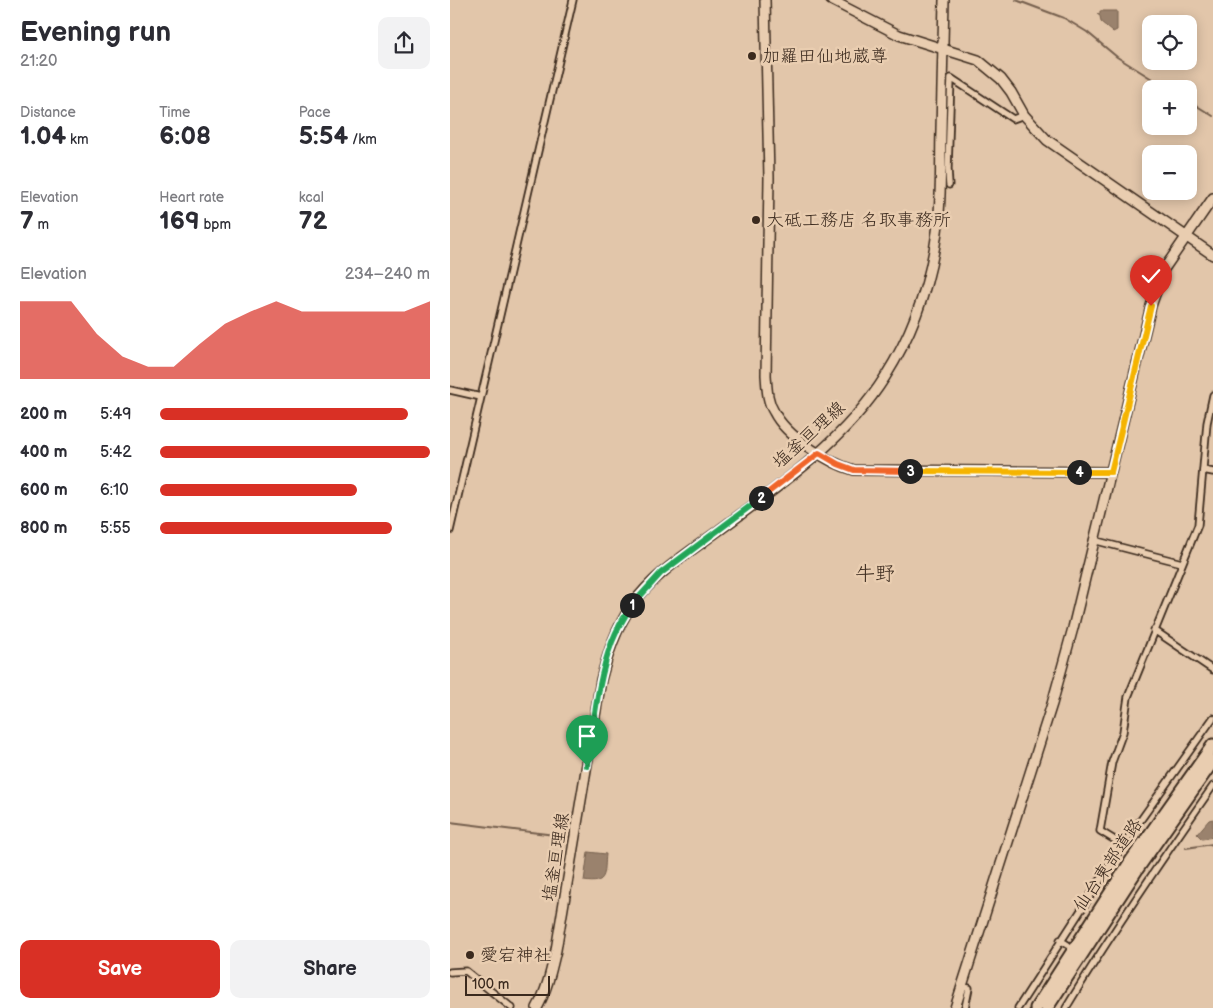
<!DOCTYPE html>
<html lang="en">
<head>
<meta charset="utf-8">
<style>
	:root { --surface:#fff; --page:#f2f2f3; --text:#2b2b33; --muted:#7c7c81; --accent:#d93025 }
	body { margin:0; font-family:"Balsamiq Sans","Klee One",sans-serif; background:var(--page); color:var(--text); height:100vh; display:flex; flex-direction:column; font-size:19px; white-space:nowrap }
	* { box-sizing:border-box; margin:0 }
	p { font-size:16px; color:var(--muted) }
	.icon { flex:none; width:28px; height:28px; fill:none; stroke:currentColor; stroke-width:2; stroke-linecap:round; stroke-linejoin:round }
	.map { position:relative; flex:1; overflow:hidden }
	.sheet { display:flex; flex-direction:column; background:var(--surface); width:450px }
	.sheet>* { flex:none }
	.controls { position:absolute; left:692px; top:15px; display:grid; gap:10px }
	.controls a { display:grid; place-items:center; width:55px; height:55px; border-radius:10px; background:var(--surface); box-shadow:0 2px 12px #0003; font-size:25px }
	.scale { position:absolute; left:15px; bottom:12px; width:85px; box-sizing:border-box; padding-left:5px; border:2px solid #3b2a1e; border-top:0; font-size:14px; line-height:18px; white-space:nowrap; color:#3b2a1e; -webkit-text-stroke:4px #e9cdb0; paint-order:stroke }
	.pin { position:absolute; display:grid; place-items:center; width:42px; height:42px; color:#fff; margin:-51px -21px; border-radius:50% 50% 50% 0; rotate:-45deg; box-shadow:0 0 5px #0007 }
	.pin .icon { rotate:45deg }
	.km { position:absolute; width:25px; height:25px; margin:-12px; border-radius:50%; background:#222; color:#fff; font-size:14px; line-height:25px; text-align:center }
	.round { display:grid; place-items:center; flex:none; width:52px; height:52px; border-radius:10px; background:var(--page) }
	.head { display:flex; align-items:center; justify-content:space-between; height:85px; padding:0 20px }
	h1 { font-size:28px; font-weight:800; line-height:38px }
	.figures { display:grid; grid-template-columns:repeat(3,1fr); gap:8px; height:85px; padding:5px 20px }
	.figures div { display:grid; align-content:center }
	.figures b { font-size:25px; font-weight:800 }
	.figures small { font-size:14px; font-weight:400 }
	.figures p { font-size:14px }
	.chart { height:140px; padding:10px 20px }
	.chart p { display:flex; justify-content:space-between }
	.chart svg { width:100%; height:90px; margin-top:5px; fill:var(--accent); opacity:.7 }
	.cta { display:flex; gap:10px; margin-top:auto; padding:10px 20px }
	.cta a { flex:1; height:58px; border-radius:10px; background:var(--accent); color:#fff; font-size:20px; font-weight:800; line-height:58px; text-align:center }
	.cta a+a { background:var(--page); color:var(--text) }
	ul { padding:0 20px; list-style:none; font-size:16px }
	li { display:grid; grid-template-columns:80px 60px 1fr; align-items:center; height:38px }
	li i { height:12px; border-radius:6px; background:var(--accent) }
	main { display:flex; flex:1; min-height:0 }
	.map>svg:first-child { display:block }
	.water { fill:#9a826d; stroke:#745f4d }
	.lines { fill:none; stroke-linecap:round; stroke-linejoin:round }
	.stream { stroke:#745f4d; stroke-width:2 }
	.street-casing { stroke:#3b2a1e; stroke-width:9 }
	.secondary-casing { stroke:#3b2a1e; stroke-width:12 }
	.primary-casing { stroke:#3b2a1e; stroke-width:12 }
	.highway-casing { stroke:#3b2a1e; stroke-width:15 }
	.street { stroke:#e9cdb0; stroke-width:5.5 }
	.secondary { stroke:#e9cdb0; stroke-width:9 }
	.primary { stroke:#e9cdb0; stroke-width:9 }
	.highway { stroke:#e9cdb0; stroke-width:11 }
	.split-1-casing { stroke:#fff; stroke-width:10 }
	.split-2-casing { stroke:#fff; stroke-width:10 }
	.split-3-casing { stroke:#fff; stroke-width:10 }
	.split-4-casing { stroke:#fff; stroke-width:10 }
	.split-5-casing { stroke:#fff; stroke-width:10 }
	.split-1 { stroke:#22a559; stroke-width:6 }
	.split-2 { stroke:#22a559; stroke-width:6 }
	.split-3 { stroke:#f0652b; stroke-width:6 }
	.split-4 { stroke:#f5b400; stroke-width:6 }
	.split-5 { stroke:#f5b400; stroke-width:6 }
	.poi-dot { fill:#3b2a1e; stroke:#e9cdb0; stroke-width:2 }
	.labels { text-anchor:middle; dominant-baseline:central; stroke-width:5; stroke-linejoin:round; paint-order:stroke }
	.poi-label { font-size:18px; fill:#3b2a1e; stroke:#e9cdb0; text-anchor:start }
	.street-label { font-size:18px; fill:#3b2a1e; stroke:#e9cdb0 }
	.quarter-label { font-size:20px; fill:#3b2a1e; stroke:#e9cdb0 }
</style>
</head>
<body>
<main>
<section class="sheet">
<div class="head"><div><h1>Evening run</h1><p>21:20</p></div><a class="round"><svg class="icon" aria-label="share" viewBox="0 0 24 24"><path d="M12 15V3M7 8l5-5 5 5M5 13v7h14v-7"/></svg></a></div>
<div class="figures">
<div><p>Distance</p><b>1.04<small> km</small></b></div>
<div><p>Time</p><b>6:08</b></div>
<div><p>Pace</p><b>5:54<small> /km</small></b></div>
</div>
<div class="figures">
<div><p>Elevation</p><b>7<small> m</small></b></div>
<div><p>Heart rate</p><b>169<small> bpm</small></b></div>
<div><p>kcal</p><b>72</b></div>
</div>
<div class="chart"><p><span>Elevation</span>234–240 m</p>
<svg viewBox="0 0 160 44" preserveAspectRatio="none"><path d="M0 44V6L10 6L20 6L30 22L40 33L50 38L60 38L70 27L80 17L90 11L100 6L110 11L120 11L130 11L140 11L150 11L160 6V44z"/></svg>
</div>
<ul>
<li><b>200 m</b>5:49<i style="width:92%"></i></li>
<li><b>400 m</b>5:42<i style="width:100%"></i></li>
<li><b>600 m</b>6:10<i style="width:73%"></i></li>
<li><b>800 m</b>5:55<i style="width:86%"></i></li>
</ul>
<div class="cta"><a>Save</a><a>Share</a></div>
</section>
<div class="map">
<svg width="763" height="1008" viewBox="0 0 763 1008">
	<rect width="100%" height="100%" fill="#e2c6aa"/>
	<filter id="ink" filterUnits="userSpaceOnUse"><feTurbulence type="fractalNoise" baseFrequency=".02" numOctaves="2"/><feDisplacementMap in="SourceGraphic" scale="10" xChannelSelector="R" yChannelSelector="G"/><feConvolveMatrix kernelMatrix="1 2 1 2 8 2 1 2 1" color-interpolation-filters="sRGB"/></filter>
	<g filter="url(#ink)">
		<!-- water -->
		<path class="water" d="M650,11h17v19l-4,2 -12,-10 -1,-6 -3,-2h3z
			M763,819v18l-11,2 -5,-5 12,-14z
			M138,852l18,2c-2,19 2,31 -22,27z"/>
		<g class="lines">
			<!-- stream -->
			<path class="stream" d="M566,0l48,18 23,14 30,25 51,32
				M739,101l24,15
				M0,822l121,15
				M736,848l27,-4"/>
			<!-- street casing -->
			<g class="street-casing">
				<path id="street" d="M499,185l-1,-16 3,-91 62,41 11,-4
					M0,390l31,7 -31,134
					M31,397l92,-397
					M753,470l10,2
					M643,540l89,23
					M704,630l59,40
					M673,845l-23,-14 12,-69 11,-30 5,-35 70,-172 9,-102 6,-28
					M610,940l8,5
					M0,972l16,-1 46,37
					M512,987l7,1 -4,20
					M568,1008l105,-163 90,-127
					M616,1008c46,-76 96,-149 147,-222"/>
			</g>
			<!-- secondary casing -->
			<g class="secondary-casing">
				<path id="secondary" d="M315,0l4,178 -3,197c1,13 1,26 8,37 12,24 54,51 80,58l257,2
					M381,0l68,35 79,25 23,19 10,13 13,23 23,25 166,115
					M505,1008l97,-304 21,-76 78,-322 13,-37 49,-71"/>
			</g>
			<!-- primary casing -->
			<g class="primary-casing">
				<path id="primary" d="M87,1008c10,-18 14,-37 19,-58l45,-270c7,-27 15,-52 31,-75 22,-31 56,-52 86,-74 60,-44 127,-90 167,-154 28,-44 45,-94 52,-145 5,-33 3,-68 4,-102 1,-43 2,-86 3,-130"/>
			</g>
			<!-- highway casing -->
			<g class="highway-casing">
				<path id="highway" d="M586,1008l95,-147 82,-116
					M597,1008l91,-140 75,-107"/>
			</g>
			<!-- street -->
			<use href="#street" class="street"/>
			<!-- secondary -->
			<use href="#secondary" class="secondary"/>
			<!-- primary -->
			<use href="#primary" class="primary"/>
			<!-- highway -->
			<use href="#highway" class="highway"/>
		</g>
	</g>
	<g class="lines" filter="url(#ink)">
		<!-- split-1 casing -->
		<g class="split-1-casing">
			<path id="split-1" d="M137,766c7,-41 10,-85 25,-124 5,-13 12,-25 20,-37"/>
		</g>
		<!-- split-2 casing -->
		<g class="split-2-casing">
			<path id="split-2" d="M182,605l29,-32 100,-75"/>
		</g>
		<!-- split-3 casing -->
		<g class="split-3-casing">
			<path id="split-3" d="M311,498l58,-45 19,11 16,6 56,1"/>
		</g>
		<!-- split-4 casing -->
		<g class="split-4-casing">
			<path id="split-4" d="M460,471l169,1"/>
		</g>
		<!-- split-5 casing -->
		<g class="split-5-casing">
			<path id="split-5" d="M629,472h32l40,-166"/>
		</g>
		<!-- split-1 -->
		<use href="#split-1" class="split-1"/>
		<!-- split-2 -->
		<use href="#split-2" class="split-2"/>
		<!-- split-3 -->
		<use href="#split-3" class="split-3"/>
		<!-- split-4 -->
		<use href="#split-4" class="split-4"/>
		<!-- split-5 -->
		<use href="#split-5" class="split-5"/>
	</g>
	<!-- markers -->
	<g class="poi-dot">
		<circle cx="302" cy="56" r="5"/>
		<circle cx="306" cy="220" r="5"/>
		<circle cx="20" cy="955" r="5"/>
	</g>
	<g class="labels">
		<!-- poi labels -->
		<g class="poi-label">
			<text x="312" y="56">加羅田仙地蔵尊</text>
			<text x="316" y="220">大砥工務店 名取事務所</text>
			<text x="30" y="955">愛宕神社</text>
		</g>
		<!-- street labels -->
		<g class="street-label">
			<text transform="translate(359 435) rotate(-42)">塩釜亘理線</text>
			<text transform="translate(106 857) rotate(-81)">塩釜亘理線</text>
			<text transform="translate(658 865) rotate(-56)">仙台東部道路</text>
		</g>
		<!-- quarter labels -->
		<g class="quarter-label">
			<text x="425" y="574">牛野</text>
		</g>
	</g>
</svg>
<div class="controls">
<a><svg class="icon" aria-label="locate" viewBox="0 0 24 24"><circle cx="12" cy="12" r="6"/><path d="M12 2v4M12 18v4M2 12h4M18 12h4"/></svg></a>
<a>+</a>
<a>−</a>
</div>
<div class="scale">100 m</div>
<div class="pin" style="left:137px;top:766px;background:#1e9e55"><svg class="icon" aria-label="arrive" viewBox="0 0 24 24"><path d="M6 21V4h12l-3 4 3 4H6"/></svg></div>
<div class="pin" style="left:701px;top:306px;background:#d93025"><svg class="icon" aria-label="check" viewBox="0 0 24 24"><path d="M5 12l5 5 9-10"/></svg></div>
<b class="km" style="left:182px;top:605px">1</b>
<b class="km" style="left:311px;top:498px">2</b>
<b class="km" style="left:460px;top:471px">3</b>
<b class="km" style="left:629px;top:472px">4</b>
</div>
</main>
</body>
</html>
